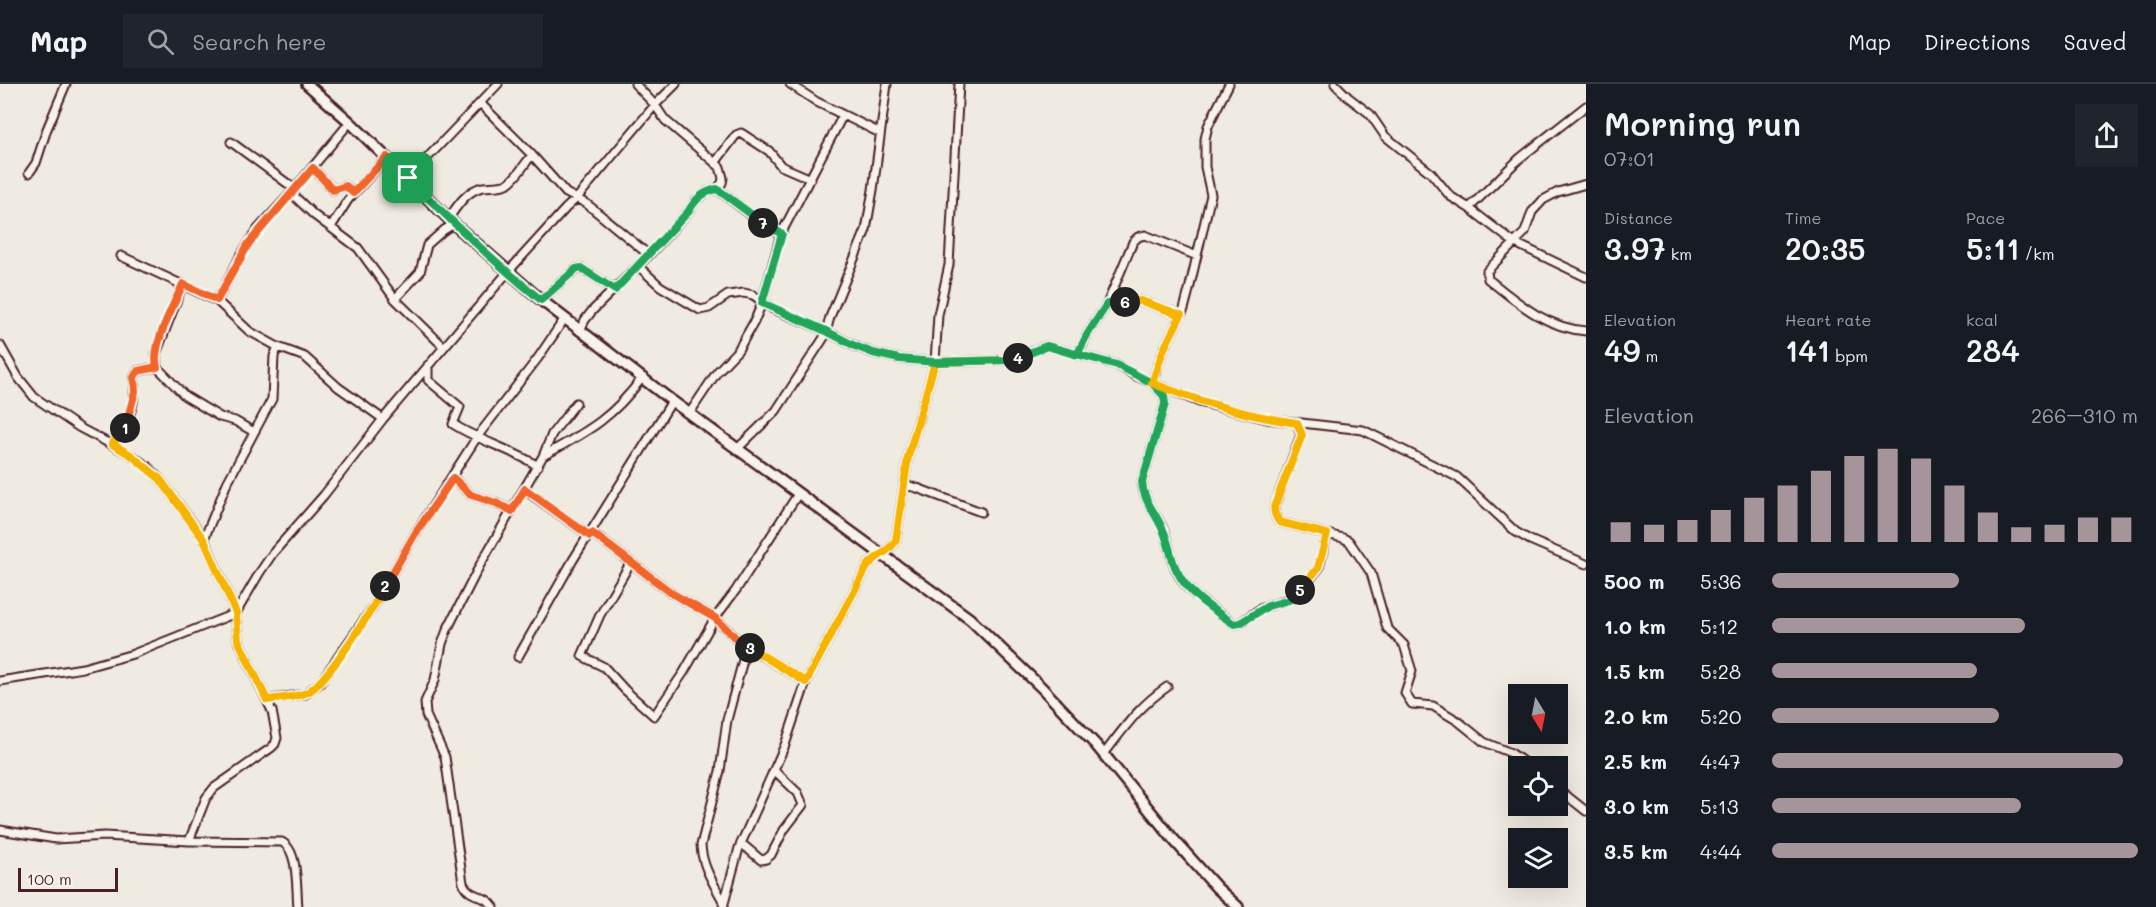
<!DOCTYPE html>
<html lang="en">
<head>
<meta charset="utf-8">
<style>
	:root { --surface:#171b24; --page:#20242c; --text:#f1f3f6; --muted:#9ea1a6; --line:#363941; --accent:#a6949b }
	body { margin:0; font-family:Mali,sans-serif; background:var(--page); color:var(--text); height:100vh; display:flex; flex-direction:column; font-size:22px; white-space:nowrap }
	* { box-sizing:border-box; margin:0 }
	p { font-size:20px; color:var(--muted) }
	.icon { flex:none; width:33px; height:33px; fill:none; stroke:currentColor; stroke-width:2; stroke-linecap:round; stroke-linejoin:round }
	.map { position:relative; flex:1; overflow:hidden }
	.drawer { display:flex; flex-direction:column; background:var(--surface); width:570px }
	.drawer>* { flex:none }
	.needle { width:39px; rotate:170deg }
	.fabs { position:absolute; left:1508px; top:600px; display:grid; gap:12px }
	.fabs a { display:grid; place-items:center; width:60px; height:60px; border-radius:0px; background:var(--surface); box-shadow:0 6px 24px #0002; font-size:30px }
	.scale { position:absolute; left:18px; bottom:15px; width:100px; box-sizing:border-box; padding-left:6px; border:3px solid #4a1f2b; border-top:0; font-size:16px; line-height:21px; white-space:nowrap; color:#4a1f2b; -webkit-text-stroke:4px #f7f3e8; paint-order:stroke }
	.pin { position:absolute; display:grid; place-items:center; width:51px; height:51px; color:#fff; margin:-26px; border-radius:12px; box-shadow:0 3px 9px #0006 }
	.km { position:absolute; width:30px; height:30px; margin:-15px; border-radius:50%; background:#222; color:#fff; font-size:16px; line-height:30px; text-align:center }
	.round { display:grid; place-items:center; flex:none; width:63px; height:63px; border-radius:0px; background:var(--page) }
	.overview { display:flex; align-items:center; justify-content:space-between; height:102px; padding:0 18px }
	h1 { font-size:33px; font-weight:600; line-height:45px }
	.stats { display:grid; grid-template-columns:repeat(3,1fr); gap:9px; height:102px; padding:6px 18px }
	.stats div { display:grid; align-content:center }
	.stats b { font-size:30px; font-weight:600 }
	.stats small { font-size:16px; font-weight:400 }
	.stats p { font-size:16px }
	.chart { height:168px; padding:12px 18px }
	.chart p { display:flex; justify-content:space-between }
	.chart svg { width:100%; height:108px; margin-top:6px; stroke:var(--accent); stroke-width:6 }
	ul { padding:0 18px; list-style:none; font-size:20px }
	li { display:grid; grid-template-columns:96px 72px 1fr; align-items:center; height:45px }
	li i { height:15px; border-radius:8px; background:var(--accent) }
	header { display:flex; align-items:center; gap:36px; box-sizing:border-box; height:84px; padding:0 30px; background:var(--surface); border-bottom:2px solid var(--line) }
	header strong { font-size:28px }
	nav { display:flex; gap:33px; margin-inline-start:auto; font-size:21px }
	.search { width:420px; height:54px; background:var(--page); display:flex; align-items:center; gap:15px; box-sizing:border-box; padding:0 21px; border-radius:0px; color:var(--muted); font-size:22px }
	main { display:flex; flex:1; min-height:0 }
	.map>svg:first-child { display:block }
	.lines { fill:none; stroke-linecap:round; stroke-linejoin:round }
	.street-casing { stroke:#4a1f2b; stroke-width:11 }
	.secondary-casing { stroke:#4a1f2b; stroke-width:14 }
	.street { stroke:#f7f3e8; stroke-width:7 }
	.secondary { stroke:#f7f3e8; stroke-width:9 }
	.split-1-casing { stroke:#fff; stroke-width:12 }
	.split-2-casing { stroke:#fff; stroke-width:12 }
	.split-3-casing { stroke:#fff; stroke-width:12 }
	.split-4-casing { stroke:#fff; stroke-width:12 }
	.split-5-casing { stroke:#fff; stroke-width:12 }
	.split-6-casing { stroke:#fff; stroke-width:12 }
	.split-7-casing { stroke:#fff; stroke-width:12 }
	.split-8-casing { stroke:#fff; stroke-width:12 }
	.split-1 { stroke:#f0652b; stroke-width:8 }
	.split-2 { stroke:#f5b400; stroke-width:8 }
	.split-3 { stroke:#f0652b; stroke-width:8 }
	.split-4 { stroke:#f5b400; stroke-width:8 }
	.split-5 { stroke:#22a559; stroke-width:8 }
	.split-6 { stroke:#f5b400; stroke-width:8 }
	.split-7 { stroke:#22a559; stroke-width:8 }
	.split-8 { stroke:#22a559; stroke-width:8 }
</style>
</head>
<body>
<header>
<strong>Map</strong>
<div class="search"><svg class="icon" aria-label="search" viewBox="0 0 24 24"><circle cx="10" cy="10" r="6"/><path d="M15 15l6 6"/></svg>Search here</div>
<nav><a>Map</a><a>Directions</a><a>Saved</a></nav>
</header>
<main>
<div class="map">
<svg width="1586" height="823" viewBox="0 0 1586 823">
	<rect width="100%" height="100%" fill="#f0ebe0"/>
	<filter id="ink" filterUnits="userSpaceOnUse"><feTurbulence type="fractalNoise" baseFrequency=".0167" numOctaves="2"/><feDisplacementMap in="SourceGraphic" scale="12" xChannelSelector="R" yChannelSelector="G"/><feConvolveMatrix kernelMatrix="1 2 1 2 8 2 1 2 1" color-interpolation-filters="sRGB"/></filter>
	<g filter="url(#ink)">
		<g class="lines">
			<!-- street casing -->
			<g class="street-casing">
				<path id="street" d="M790,0l27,18 63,31
					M1335,0l13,13 22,17 15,22 46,37 19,23 19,12 44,34 73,35
					M481,20l51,51 34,38 21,11 62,51
					M231,58l64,47
					M715,79l21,-28 5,-2 28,18 12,15 30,13
					M313,84l20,22 13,-4 7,7
					M29,89l7,-10 11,-34 19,-45
					M408,94l90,-94
					M1586,100l-28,8 -15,8 -11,12 -7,20 -38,39 1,8c30,24 58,49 98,52
					M717,105l46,35 18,10
					M291,109l23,22 44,33 37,51 49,48
					M1469,124l51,-50 66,-52
					M449,134c8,-12 18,-28 34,-31 8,-1 17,0 24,-3 10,-6 18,-21 25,-29
					M331,143l17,-27 39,-43
					M121,172l96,45 32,30 29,16 27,10 33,30 45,32
					M638,182l22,20 40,24 9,-2 19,-13 16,-2 9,2 20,14 53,22 29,15 18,7 26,6 36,3 74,-2 38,-14 70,19 19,11 63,26 68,17 96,11 94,47 59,55 14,8 56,24
					M183,200l-27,70 1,13 28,29 35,21 15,4 19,11
					M395,215l25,-27 7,-27 17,-15 10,-6
					M541,216l35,-31 5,-1 34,22
					M217,217l24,-46 17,-26 33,-36 59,-71
					M1107,220l34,-3 40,14
					M580,247l5,-11 7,-9 57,-56 39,-43 8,-12 11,-8 10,-3 5,-6 1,-5 -3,-11 -55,-47 -10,-15 -20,-21
					M0,261l18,32 16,20 46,31 51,27 16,11 13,13 44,60 32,74 2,27 34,71 5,27 -2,6 -4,4 -57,40 -8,10 -17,43
					M1078,271l9,-20 20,-31 26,-62 5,-5 7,-2 52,21
					M428,281v15l32,27 -7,17c26,17 58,25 85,42
					M1152,299l11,-32 21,-42 5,-19 22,-95 -6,-28v-28l3,-13 21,-42
					M1153,300l11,12 1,8 -23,78c1,19 14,31 21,47 6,13 7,28 13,41 11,25 37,38 58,54l6,-1 20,-14 35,-12 24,-29 8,-34
					M689,330l28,-42 21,-22 16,-28 8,-19 19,-69 62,-119
					M1297,339l4,12 -27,72 1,7 4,8 64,16 6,3 22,32 16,55 17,17 8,26 -7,22 7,11 21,2 25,15 26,21 27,11 18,13
					M112,360c17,-20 25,-41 22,-67l4,-6 19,-4
					M737,365l39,-38 49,-75 5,-19 36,-87 7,-40 14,-106
					M543,372c43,-24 68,-36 99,-78
					M453,394l18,17 25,8 16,8
					M905,401l12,3 64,24
					M525,406l65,46
					M592,449l81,61 42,24 26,25 65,39
					M204,455l23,-56 45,-84 2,-43 4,-9
					M631,478l-31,53 -18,41 22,11 21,23 29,26 30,-44 31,-54 21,-28 62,-96
					M518,573l55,-97 99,-159
					M0,597l83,-13 50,-14 103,-41 24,-41 13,-19 51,-58 59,-76 124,-146 59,-65 11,-10 78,-93 21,-21
					M267,616l38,-6 15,-11 53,-76 42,-73 62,-97 61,-79 27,-40
					M1104,670c21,-27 34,-47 63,-67
					M1557,704l29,23
					M0,746l56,9 49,-3 84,5 93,1c17,9 14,47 16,65
					M741,759l20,17 5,-1 5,-4 13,-25 19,-25 -5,-12 -24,-23
					M724,819c-10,-19 -22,-36 -23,-58l19,-74 7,-51 16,-60 -2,-17
					M494,823c-8,-13 -25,-9 -31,-24l-18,-126 -19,-42 -1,-13 10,-22 7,-36 5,-14 33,-65 63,-109 9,-22 24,-31
					M723,823l16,-59 46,-103 21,-63 61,-115c9,-12 22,-14 29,-27l12,-83 27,-95 3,-47 11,-50 10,-181"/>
			</g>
			<!-- secondary casing -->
			<g class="secondary-casing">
				<path id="secondary" d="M307,0l43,38 104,102 87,76 131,101 298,218 72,69 54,57 78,95 43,48 21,19"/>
			</g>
			<!-- street -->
			<use href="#street" class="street"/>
			<!-- secondary -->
			<use href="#secondary" class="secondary"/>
		</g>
	</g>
	<g class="lines" filter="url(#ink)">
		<!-- split-1 casing -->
		<g class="split-1-casing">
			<path id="split-1" d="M125,344l10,-36 -1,-15 4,-6 19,-4c-6,-22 17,-62 26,-83l34,16 32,-57 64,-75 20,22 13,-4 7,7 34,-36 21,21"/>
		</g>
		<!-- split-2 casing -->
		<g class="split-2-casing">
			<path id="split-2" d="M125,344l-13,16 19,11 29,24 44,61 32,73 2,27 29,60c13,-2 29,-2 41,-8 20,-11 65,-84 77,-106"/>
		</g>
		<!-- split-3 casing -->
		<g class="split-3-casing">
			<path id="split-3" d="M385,502l30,-52 38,-56 18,17 25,8 16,8 13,-22 65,47 2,-3 81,61 42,24 26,25 9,5"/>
		</g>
		<!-- split-4 casing -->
		<g class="split-4-casing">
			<path id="split-4" d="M750,564l56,34 61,-115c9,-12 22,-14 29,-27l12,-83 27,-95 75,-2 8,-2"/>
		</g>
		<!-- split-5 casing -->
		<g class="split-5-casing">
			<path id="split-5" d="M1018,274l29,-12 70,19 35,18 12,13 1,8 -23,78c1,18 13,30 20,46 7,13 8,30 15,43 12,25 36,38 57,53l6,-1 28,-17 21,-6 11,-10"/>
		</g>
		<!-- split-6 casing -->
		<g class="split-6-casing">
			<path id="split-6" d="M1125,218l16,-1 40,14 -18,36 -11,32c47,19 95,33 145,40l5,12 -28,72 1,7 4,8 48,12 -9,34 -18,22"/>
		</g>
		<!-- split-7 casing -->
		<g class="split-7-casing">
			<path id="split-7" d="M763,139l19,11 -20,69 64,28 29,15 18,7 26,6 36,3 75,-2 37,-14 30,9 10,-20 20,-31 18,-2"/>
		</g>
		<!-- split-8 casing -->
		<g class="split-8-casing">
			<path id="split-8" d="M408,94c43,43 86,84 133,122l35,-31 5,-1 34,22 73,-78c7,-12 14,-20 29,-23l46,34"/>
		</g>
		<!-- split-1 -->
		<use href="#split-1" class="split-1"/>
		<!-- split-2 -->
		<use href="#split-2" class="split-2"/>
		<!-- split-3 -->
		<use href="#split-3" class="split-3"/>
		<!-- split-4 -->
		<use href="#split-4" class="split-4"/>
		<!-- split-5 -->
		<use href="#split-5" class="split-5"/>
		<!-- split-6 -->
		<use href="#split-6" class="split-6"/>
		<!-- split-7 -->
		<use href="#split-7" class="split-7"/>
		<!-- split-8 -->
		<use href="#split-8" class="split-8"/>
	</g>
</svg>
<div class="fabs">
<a><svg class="needle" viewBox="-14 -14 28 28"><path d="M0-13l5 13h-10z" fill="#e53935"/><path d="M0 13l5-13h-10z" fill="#9ea1a6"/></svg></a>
<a><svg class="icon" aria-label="locate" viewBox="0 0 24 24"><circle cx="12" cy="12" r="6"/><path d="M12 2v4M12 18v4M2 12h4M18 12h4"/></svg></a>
<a><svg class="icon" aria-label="layers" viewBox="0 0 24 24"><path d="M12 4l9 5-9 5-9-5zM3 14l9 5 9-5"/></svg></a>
</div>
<div class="scale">100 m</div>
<div class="pin" style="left:408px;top:94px;background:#1e9e55"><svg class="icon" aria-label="arrive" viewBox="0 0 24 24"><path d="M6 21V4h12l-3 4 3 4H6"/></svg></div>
<b class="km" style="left:125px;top:344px">1</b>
<b class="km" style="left:385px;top:502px">2</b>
<b class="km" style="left:750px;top:564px">3</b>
<b class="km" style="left:1018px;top:274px">4</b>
<b class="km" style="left:1300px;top:506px">5</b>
<b class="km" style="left:1125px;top:218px">6</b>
<b class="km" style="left:763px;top:139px">7</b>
</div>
<section class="drawer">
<div class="overview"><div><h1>Morning run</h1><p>07:01</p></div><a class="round"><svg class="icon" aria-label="share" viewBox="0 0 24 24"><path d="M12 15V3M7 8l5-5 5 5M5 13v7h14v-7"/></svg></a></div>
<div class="stats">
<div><p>Distance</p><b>3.97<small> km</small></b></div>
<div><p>Time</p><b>20:35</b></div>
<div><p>Pace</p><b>5:11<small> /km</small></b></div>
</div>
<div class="stats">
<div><p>Elevation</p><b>49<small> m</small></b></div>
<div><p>Heart rate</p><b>141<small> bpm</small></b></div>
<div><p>kcal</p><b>284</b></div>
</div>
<div class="chart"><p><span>Elevation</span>266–310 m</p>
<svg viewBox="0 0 160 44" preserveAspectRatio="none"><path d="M5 44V36M15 44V37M25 44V35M35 44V31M45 44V26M55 44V21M65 44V15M75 44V9M85 44V6M95 44V10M105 44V21M115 44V32M125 44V38M135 44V37M145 44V34M155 44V34"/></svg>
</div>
<ul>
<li><b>500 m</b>5:36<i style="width:51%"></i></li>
<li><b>1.0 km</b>5:12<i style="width:69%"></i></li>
<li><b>1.5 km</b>5:28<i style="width:56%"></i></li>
<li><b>2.0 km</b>5:20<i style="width:62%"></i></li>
<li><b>2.5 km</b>4:47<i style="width:96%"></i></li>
<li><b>3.0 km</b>5:13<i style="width:68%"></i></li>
<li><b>3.5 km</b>4:44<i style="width:100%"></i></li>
</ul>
</section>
</main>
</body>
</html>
